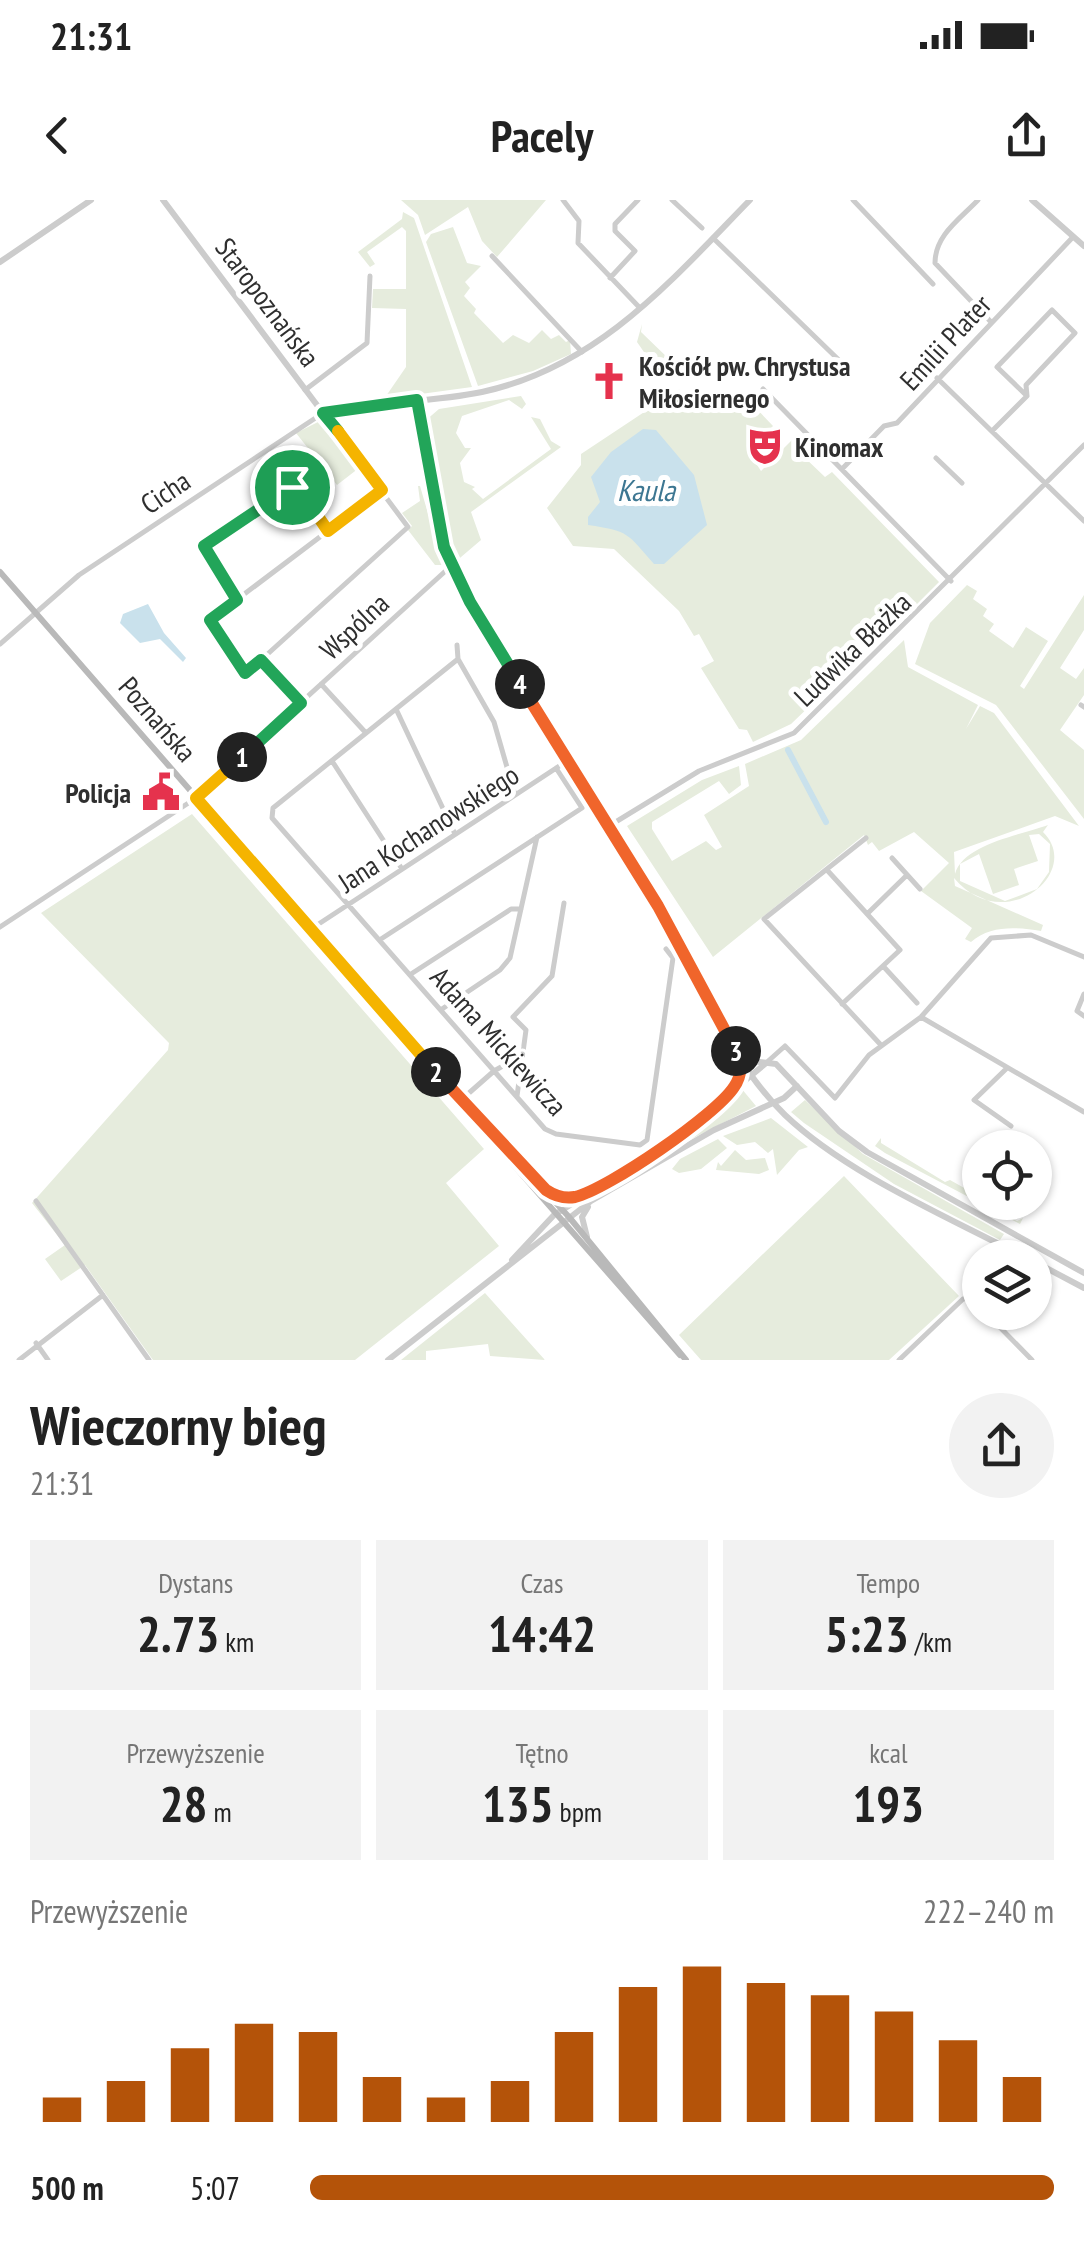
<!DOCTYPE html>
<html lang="pl">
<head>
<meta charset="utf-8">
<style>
	:root { --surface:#fff; --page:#f2f2f2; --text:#222; --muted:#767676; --accent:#b45309 }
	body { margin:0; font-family:"PT Sans Narrow",sans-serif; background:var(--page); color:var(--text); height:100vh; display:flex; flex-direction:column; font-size:38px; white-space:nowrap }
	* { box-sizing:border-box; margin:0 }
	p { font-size:32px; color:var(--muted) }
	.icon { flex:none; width:55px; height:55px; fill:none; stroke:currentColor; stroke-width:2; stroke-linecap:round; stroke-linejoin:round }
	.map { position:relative; height:1160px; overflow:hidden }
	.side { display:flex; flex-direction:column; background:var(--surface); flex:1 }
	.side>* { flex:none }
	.tools { position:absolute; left:962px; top:930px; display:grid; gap:20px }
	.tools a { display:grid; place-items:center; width:90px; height:90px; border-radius:50%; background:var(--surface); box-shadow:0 2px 8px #0004; font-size:50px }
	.pin { position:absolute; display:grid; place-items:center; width:85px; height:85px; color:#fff; margin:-42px; border:5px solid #fff; border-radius:50%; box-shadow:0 2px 10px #0007 }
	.km { position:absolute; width:50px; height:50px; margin:-25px; border-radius:50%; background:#222; color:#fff; font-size:28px; line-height:50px; text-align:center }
	.round { display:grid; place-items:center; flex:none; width:105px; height:105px; border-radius:52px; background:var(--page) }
	.head { display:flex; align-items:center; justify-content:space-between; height:170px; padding:0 30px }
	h1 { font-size:55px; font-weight:600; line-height:75px }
	.metrics { display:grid; grid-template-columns:repeat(3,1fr); gap:15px; height:170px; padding:10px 30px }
	.metrics div { display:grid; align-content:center; border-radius:0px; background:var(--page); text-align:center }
	.metrics b { font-size:50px; font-weight:600 }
	.metrics small { font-size:28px; font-weight:400 }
	.metrics p { font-size:28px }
	.chart { height:280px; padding:20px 30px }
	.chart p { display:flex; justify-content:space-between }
	.chart svg { width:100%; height:180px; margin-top:10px; stroke:var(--accent); stroke-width:6 }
	ul { padding:0 30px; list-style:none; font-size:32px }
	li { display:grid; grid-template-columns:160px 120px 1fr; align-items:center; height:75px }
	li i { height:25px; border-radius:12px; background:var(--accent) }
	.status { display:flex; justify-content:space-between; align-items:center; height:70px; padding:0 50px; background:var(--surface); direction:ltr }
	.status svg { height:28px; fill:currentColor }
	header { display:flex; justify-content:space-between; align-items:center; height:130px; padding:0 30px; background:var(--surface); font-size:45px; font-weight:600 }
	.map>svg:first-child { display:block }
	.green { fill:#e6ecdd; fill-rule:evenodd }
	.water { fill:#c9e1ec }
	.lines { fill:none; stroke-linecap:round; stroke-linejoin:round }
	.canal { stroke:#c9e1ec; stroke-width:6 }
	.minor { stroke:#ccc; stroke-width:5 }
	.tertiary { stroke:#ccc; stroke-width:6 }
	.secondary { stroke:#b9b9b9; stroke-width:6 }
	.split-1-casing { stroke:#fff; stroke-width:20 }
	.split-2-casing { stroke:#fff; stroke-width:20 }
	.split-3-casing { stroke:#fff; stroke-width:20 }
	.split-4-casing { stroke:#fff; stroke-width:20 }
	.split-5-casing { stroke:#fff; stroke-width:20 }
	.split-6-casing { stroke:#fff; stroke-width:20 }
	.split-1 { stroke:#22a559; stroke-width:12 }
	.split-2 { stroke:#f5b400; stroke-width:12 }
	.split-3 { stroke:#f0652b; stroke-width:12 }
	.split-4 { stroke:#f0652b; stroke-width:12 }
	.split-5 { stroke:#22a559; stroke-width:12 }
	.split-6 { stroke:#f5b400; stroke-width:12 }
	.labels { text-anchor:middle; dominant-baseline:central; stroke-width:10; stroke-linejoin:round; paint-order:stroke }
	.street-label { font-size:28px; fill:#2f2f2f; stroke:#fff }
	.poi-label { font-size:28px; font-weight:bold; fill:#2f2f2f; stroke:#fff; text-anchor:start }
	.water-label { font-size:30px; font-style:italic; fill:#3d7792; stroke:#fff }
</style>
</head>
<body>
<div class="status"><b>21:31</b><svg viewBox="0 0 49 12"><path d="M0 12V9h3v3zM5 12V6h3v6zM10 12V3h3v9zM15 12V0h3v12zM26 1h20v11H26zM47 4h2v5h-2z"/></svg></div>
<header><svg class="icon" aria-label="back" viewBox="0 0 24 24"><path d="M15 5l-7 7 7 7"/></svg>Pacely<svg class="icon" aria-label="share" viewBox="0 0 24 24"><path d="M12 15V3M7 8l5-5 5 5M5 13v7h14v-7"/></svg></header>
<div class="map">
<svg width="1084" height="1160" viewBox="0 0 1084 1160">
	<rect width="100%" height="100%" fill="#fff"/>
	<!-- green -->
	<path class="green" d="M401,0h145l-49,57 -15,-16 -14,-34 -43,28 -7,-20z
		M403,12l11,6 58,169 -88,12 22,-32v-58l-34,-1 1,-19h33v-58l-4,-4 -35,25 8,12 -5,3 -12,-15 44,-33z
		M453,27l14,36 14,3 -16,16 5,6 -6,8 12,13 -2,4 29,30 10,-8 16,8 13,-13 9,9 8,-4 7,7 4,-2 1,14 -38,17 -55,15 -52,-144 5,-8z
		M642,124l-1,8 29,28 6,-4 5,4 -19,18 -25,-36z
		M679,189l20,19 18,-17 28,25 10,-9 18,19 -25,25 13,20 35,-35 13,14 -6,6 22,21 7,-5 107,110 -45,45 2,3h-7l-98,94 -38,18 -6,-12 -8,-1 -38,-61 13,-7 -15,-27 -5,2 -15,-25 -65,-62 -41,-3 -26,-38 34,-43v-11z
		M521,196l5,8 -4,5 -13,-9 -47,16 -6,17 9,15h6l-11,15 4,19 11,5 -3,2 11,10 68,-50 -20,-32 9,2 11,22 10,6 -90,65 10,28 -27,23 -11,-28 -18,-114 14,-12z
		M322,220l37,48 -22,17 -41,-52z
		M418,286h2l23,79h-8l-27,-35 4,-4 -10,-13 18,-12z
		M967,385l10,6 -4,8 14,10 -4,7 11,8 -5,7 24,17 13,-21 22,14 -28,45 4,3 60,-94v35l-24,38 16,11 8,-11v27l-24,35 24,20v69l-88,-114 -81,-41 15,-41z
		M904,440l4,27 70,38 -12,24 14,-23 14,7 85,113 -24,-10 -101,36 1,22c8,-30 66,-39 93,-49l-5,7c41,40 -39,106 -89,46l1,8 88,39 -2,6c-24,-4 -51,-6 -70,11l-6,-3 7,-11 -51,-37 28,-28 -35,-31 -35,19 -7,-9 -4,3 -4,-10 -151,122 -86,-131 75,-46 37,-14 2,19 -12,9 -10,-13 -67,41v7l20,32 34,-20 10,9 6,-3 -18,-32 45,-29 -4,-22 56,-24zM1039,634l11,10 -1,28 -12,17 -32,12 -45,-20v-17l19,-10 14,40 26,-9 -5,-16 24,-8 -9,-26z
		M192,614l292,335 -38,34 53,63 -144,114h-202l-68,-95 -24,16 -16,-22 20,-14 -33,-42 136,-153 1,-7 -128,-130z
		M741,888l15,18 -92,47z
		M805,900l58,54 141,80 -4,6 -106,-56 -90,-61 -13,-11z
		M771,918l37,29 -9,3 -22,25 -4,-26 -5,4 -13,-11 -18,3 -14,-9z
		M881,938v5l64,39 5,-2 16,9 1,6 50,26 6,-3 -3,6 -135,-71 -10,-7z
		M718,939l9,9 -26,21 -22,4 -7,-4 8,-10z
		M735,950l11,10 19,-2 4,12 -10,4 -43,-4 2,-8 3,4z
		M844,976l115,120 -70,64h-188l-22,-25z
		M485,1093l60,67 -55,-4 -2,-12 -62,7v9h-25z"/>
	<!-- water -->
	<path class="water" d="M643,229l13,1 38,45 13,50 -43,39h-10c-27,-31 -25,-33 -66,-39v-8l12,-15 -9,-25 20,-25z
		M148,404l16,29 22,25 -3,4 -23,-23 -20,4 -20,-20 3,-9z"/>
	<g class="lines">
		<!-- canal -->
		<path class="canal" d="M788,550l38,72"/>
		<!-- minor -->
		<path class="minor" d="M563,0l16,21 -1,22 61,64
			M672,0l30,28
			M853,0l80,84
			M978,0c-18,19 -43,35 -43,63l56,59
			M713,38l132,128
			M492,56l90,96
			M610,78l25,-27 -20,-20v-7l23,-24
			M937,178l147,143
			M763,189l188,192
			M305,190l62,-47 3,-67
			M992,231l35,-35 -1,-11 49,-52 -23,-23 -55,57 30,29
			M936,258l26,25
			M842,269l42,-43 13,-3 176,-186
			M236,399l-33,-53 89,-59 8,2 28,42
			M0,444l79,-69 244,-162 85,114 -147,133 40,43
			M457,445l1,14 36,63 21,73
			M458,459l-185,149 -1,10 273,311 11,5 84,11 7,-5 26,-182
			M261,460l-16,13 -35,-53 172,-130
			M321,484l45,49
			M1081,505l3,2
			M396,509l59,125
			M332,561l70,108
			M609,626l90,-55 95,-38 290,-288
			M866,638l-102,81 116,125
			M892,658l28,31
			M827,670l73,80 -58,54
			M867,714l40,-39
			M0,727l196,-129 255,-232
			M311,729l256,-168
			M381,739l201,-131 -26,-40
			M666,749l7,9
			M883,766l34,37
			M411,774l100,-65h10
			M1084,794l-7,17 7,5
			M442,809l58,-39 10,-12 27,-121
			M921,817l163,95
			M766,863l19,-17 50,52 34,-43 52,-38 70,-79 40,-3 53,22
			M1006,869l-32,31 37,26
			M517,896l9,-66 -13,-13 39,-41 12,-73
			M461,900l33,-29 28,-16
			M36,1001l113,159
			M985,1112l47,48
			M36,1143l12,17
			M19,1160l84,-65
			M899,1160l64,-61 7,-1 10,9"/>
		<!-- tertiary -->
		<path class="tertiary" d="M163,0l160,213c52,-12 106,-10 159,-21 116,-25 189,-111 268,-192
			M1032,0l52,46
			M0,62l91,-62
			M417,200l22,132 22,53c60,111 134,214 198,323 40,68 68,151 126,207 63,60 164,102 241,143
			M742,860l34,4 63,67 28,21 217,121
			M735,886l6,-26
			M546,990l21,7 14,-2
			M587,1037l-5,-20 6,-10
			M512,1060l42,-45 110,-68 101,-83
			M1035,1062l49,26
			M388,1160l203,-159 123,-71 70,-32 13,-12"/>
		<!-- secondary -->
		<path class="secondary" d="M0,372l439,504 130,141 117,143
			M448,890l232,265"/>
	</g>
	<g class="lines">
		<!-- split-1 casing -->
		<g class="split-1-casing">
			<path id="split-1" d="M242,557l59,-54 -40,-43 -16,13 -35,-53 27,-20 -33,-54 88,-59"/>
		</g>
		<!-- split-2 casing -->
		<g class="split-2-casing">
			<path id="split-2" d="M242,557l-46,41 240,274"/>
		</g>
		<!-- split-3 casing -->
		<g class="split-3-casing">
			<path id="split-3" d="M436,872l110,118c9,6 18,9 29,7 33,-8 141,-82 159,-110 8,-11 8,-24 2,-36"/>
		</g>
		<!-- split-4 casing -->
		<g class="split-4-casing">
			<path id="split-4" d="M520,484l138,222 78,145"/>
		</g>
		<!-- split-5 casing -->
		<g class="split-5-casing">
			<path id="split-5" d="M338,231l-15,-18 94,-13 27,147 26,55 50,82"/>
		</g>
		<!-- split-6 casing -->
		<g class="split-6-casing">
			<path id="split-6" d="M292,287l8,3 28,41 54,-41 -44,-59"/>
		</g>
		<!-- split-1 -->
		<use href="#split-1" class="split-1"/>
		<!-- split-2 -->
		<use href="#split-2" class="split-2"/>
		<!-- split-3 -->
		<use href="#split-3" class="split-3"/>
		<!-- split-4 -->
		<use href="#split-4" class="split-4"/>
		<!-- split-5 -->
		<use href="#split-5" class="split-5"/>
		<!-- split-6 -->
		<use href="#split-6" class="split-6"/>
	</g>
	<!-- icons -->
	<defs>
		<g id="church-bare" transform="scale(3)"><path d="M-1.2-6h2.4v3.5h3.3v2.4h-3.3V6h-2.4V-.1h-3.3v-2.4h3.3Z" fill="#e5324d" stroke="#fff" stroke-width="2.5" paint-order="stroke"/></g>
		<g id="theatre-bare" transform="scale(3)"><path d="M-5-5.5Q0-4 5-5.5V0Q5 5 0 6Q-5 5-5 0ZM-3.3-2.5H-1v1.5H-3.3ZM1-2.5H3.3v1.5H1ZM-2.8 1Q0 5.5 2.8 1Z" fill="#e5324d" stroke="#fff" stroke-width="2.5" paint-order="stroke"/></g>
		<g id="civic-bare" transform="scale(3)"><path d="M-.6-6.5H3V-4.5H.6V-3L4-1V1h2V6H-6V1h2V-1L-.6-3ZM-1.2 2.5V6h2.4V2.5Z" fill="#e5324d" stroke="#fff" stroke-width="2.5" paint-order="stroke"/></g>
	</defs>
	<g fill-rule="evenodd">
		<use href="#church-bare" x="609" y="181"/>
		<use href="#theatre-bare" x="765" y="246"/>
		<use href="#civic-bare" x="161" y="592"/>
	</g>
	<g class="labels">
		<!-- street labels -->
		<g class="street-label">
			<text transform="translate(268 102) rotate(53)">Staropoznańska</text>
			<text transform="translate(945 142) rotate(-47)">Emilii Plater</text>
			<text transform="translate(165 292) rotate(-34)">Cicha</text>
			<text transform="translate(354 426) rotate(-43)">Wspólna</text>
			<text transform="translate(852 449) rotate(-44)">Ludwika Błażka</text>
			<text transform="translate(158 519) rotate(49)">Poznańska</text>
			<text transform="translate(428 628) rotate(-33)">Jana Kochanowskiego</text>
			<text transform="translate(499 841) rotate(48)">Adama Mickiewicza</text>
		</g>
		<!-- poi labels -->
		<g class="poi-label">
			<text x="639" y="165">Kościół pw. Chrystusa<tspan x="639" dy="32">Miłosiernego</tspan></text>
			<text x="795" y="246">Kinomax</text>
			<text x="131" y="592" text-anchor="end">Policja</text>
		</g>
		<!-- water labels -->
		<g class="water-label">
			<text x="646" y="289">Kaula</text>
		</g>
	</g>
</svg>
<div class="tools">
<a><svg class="icon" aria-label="locate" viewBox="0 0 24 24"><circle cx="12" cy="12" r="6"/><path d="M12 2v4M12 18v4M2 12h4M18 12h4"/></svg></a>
<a><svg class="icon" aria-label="layers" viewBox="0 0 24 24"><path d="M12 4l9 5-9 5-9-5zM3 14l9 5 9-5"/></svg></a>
</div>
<div class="pin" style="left:292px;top:287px;background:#1e9e55"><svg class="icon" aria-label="arrive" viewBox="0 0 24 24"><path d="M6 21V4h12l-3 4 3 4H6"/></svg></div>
<b class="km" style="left:242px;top:557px">1</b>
<b class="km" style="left:436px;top:872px">2</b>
<b class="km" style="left:736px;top:851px">3</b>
<b class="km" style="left:520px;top:484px">4</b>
</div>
<section class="side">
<div class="head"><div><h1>Wieczorny bieg</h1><p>21:31</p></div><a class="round"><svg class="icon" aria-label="share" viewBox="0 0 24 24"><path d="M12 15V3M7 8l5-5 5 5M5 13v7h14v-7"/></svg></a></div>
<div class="metrics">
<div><p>Dystans</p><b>2.73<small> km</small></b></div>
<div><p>Czas</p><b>14:42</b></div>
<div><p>Tempo</p><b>5:23<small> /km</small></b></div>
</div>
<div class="metrics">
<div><p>Przewyższenie</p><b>28<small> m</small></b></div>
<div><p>Tętno</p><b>135<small> bpm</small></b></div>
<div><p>kcal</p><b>193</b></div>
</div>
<div class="chart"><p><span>Przewyższenie</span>222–240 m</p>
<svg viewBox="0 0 160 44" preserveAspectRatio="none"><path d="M5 44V38M15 44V34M25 44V26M35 44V20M45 44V22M55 44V33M65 44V38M75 44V34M85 44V22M95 44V11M105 44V6M115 44V10M125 44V13M135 44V17M145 44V24M155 44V33"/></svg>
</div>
<ul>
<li><b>500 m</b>5:07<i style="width:100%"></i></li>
</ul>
</section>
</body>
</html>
